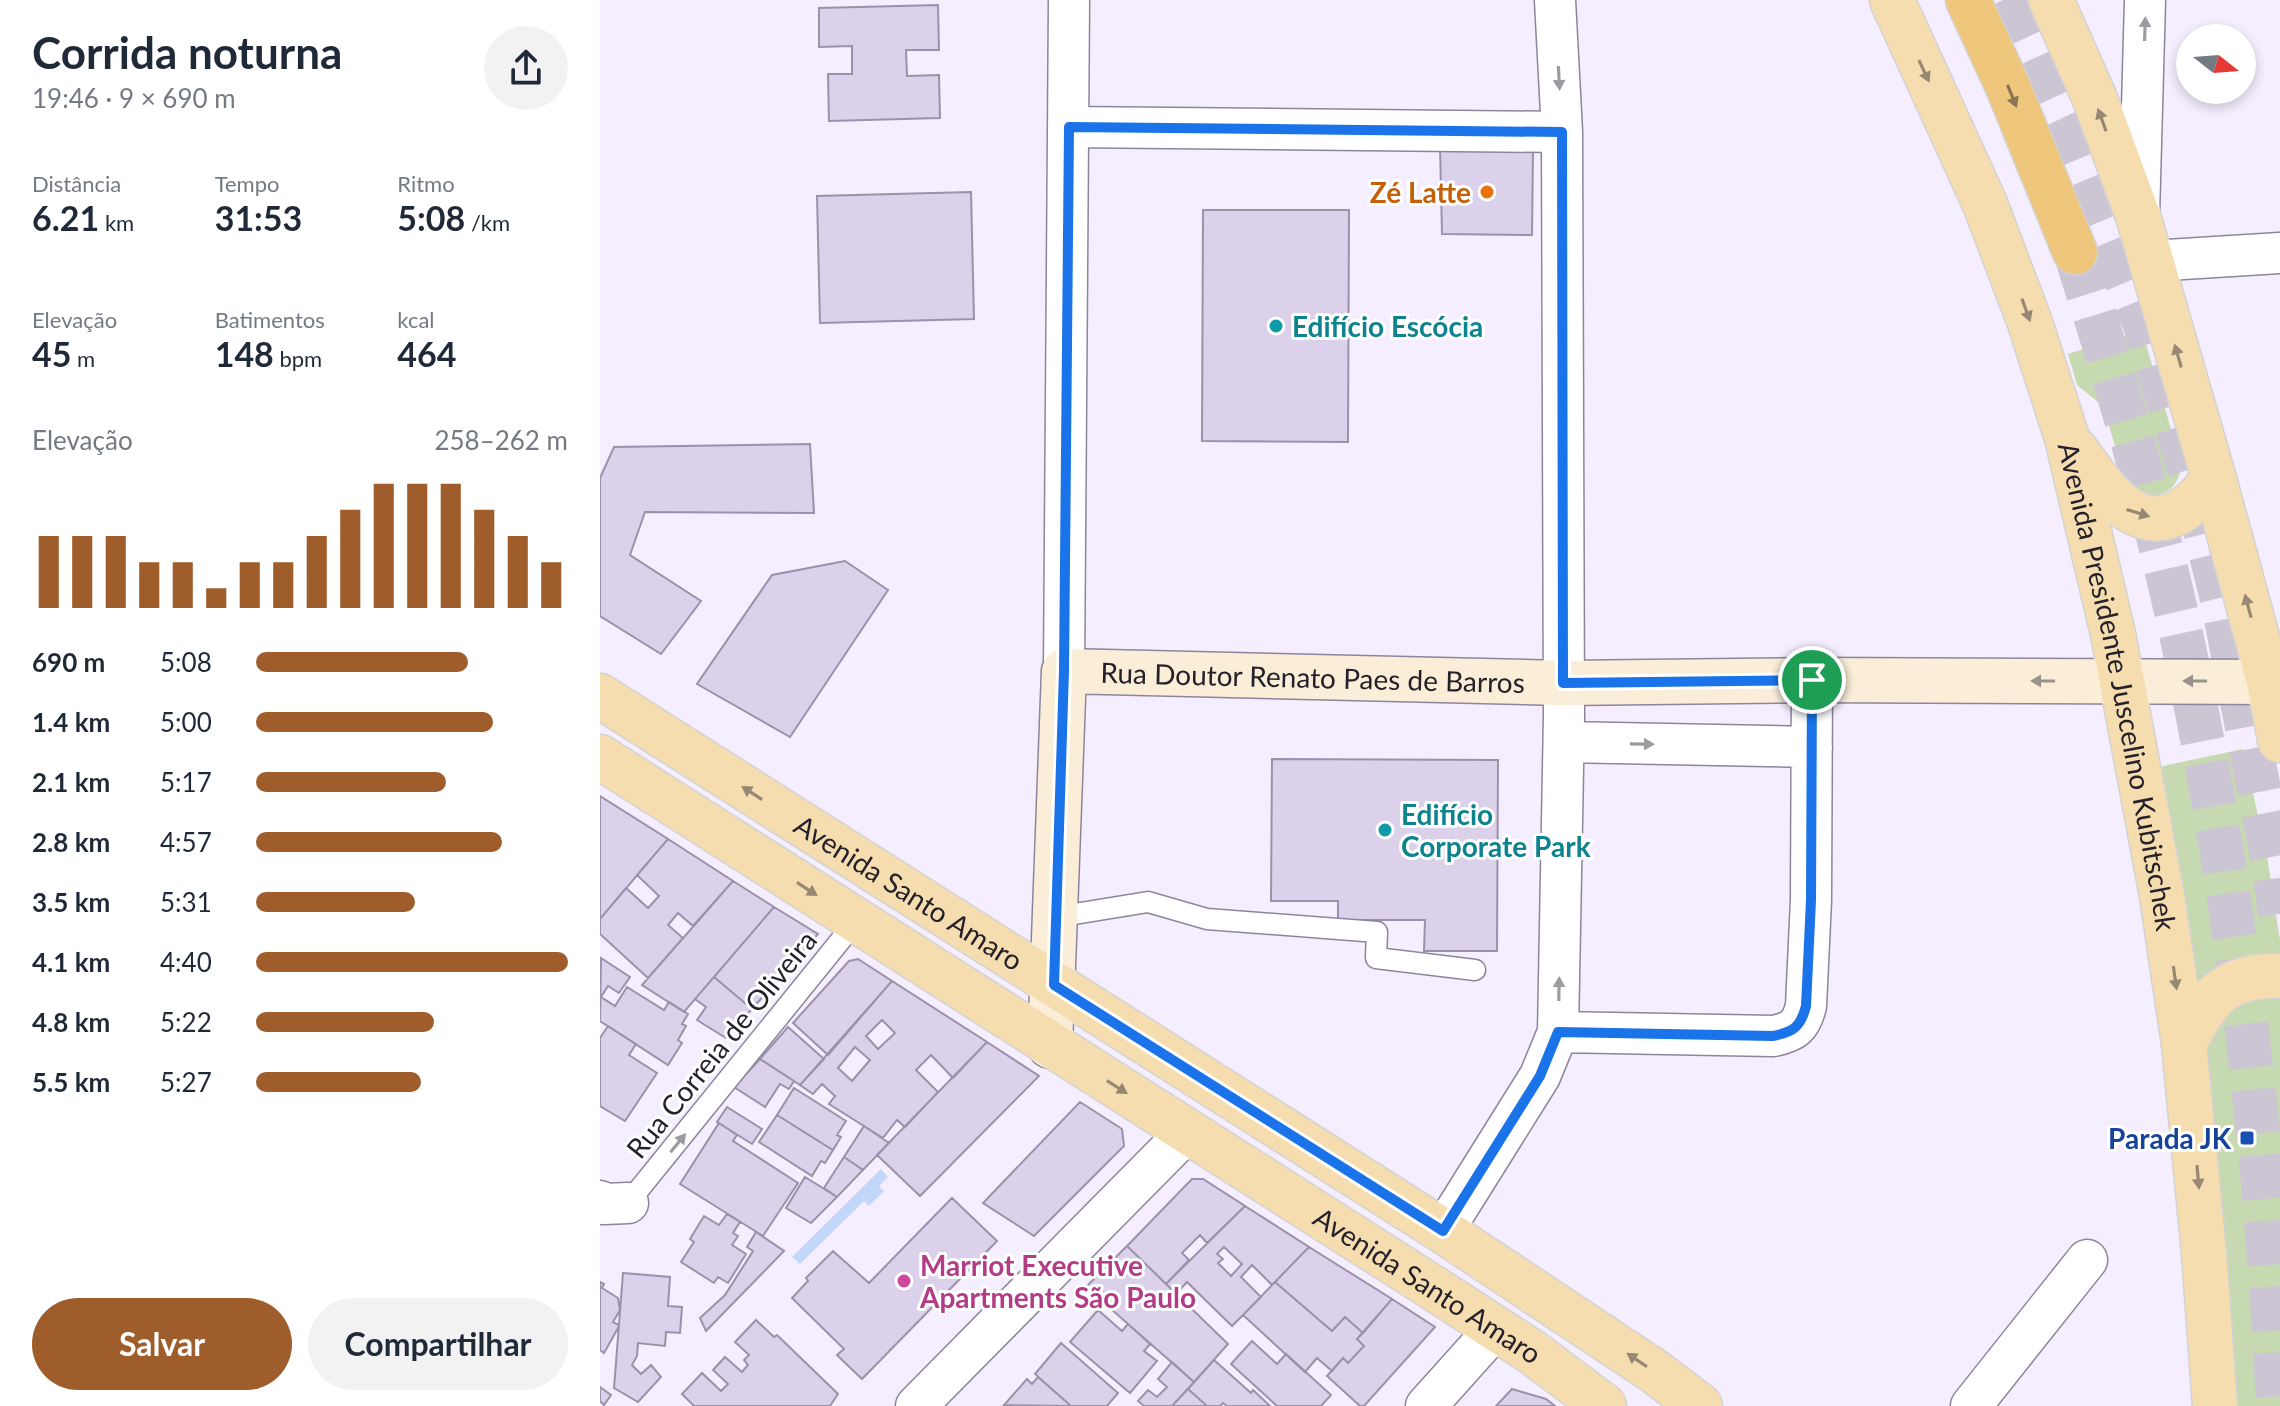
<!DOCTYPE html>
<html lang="pt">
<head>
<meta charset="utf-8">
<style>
	:root { --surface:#fff; --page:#f2f2f3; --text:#1f2937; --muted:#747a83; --accent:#9f5d2b }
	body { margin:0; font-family:Lato,sans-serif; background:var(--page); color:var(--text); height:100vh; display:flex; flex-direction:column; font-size:30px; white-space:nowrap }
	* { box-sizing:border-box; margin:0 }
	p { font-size:26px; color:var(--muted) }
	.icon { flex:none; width:44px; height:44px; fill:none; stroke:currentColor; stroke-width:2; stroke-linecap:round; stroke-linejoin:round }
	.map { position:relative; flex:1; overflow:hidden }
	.panel { display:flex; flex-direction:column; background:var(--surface); width:600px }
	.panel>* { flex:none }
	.needle { width:52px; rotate:107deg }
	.controls { position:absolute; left:1576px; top:24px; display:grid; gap:16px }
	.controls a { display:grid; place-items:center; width:80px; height:80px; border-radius:50%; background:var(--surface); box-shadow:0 4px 12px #0003; font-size:40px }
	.pin { position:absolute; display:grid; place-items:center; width:68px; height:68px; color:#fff; margin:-34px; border:4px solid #fff; border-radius:50%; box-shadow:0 2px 8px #0007 }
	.round { display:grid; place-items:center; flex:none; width:84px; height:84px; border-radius:42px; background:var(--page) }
	.headline { display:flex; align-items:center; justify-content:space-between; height:136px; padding:0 32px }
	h1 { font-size:44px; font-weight:700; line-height:60px }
	.metrics { display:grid; grid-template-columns:repeat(3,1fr); gap:12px; height:136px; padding:8px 32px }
	.metrics div { display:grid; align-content:center }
	.metrics b { font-size:34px; font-weight:700 }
	.metrics small { font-size:22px; font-weight:400 }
	.metrics p { font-size:22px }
	.chart { height:224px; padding:16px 32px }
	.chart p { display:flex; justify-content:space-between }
	.chart svg { width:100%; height:144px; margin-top:8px; stroke:var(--accent); stroke-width:6 }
	.action { display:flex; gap:16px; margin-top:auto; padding:16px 32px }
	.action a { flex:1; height:92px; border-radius:48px; background:var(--accent); color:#fff; font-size:32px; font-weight:700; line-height:92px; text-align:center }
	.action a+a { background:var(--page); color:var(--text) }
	ul { padding:0 32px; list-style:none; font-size:26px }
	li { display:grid; grid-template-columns:128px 96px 1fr; align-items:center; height:60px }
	li i { height:20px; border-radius:10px; background:var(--accent) }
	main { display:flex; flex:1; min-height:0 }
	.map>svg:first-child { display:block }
	.green { fill:#c7d9b0 }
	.water { fill:#c3d7fb }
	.building { fill:#dbd1eb; stroke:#9b91aa; stroke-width:2; fill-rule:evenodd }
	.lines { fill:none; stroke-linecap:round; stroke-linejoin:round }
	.highway-tunnel { stroke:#cbc5d4; stroke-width:44; stroke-dasharray:44 22; stroke-linecap:butt }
	.lane-casing { stroke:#8e859d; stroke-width:23 }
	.street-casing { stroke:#8e859d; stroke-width:43 }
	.secondary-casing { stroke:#8e859d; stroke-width:47 }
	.primary-casing { stroke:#d3d3d4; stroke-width:47 }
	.highway-casing { stroke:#d3d3d4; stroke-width:47 }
	.lane { stroke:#fff; stroke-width:20 }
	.street { stroke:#fff; stroke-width:40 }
	.secondary { stroke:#faeed8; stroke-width:44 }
	.primary { stroke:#f5ddb0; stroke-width:44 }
	.highway { stroke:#eec77c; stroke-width:44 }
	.oneway { fill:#9d9b9f }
	.oneway2 { fill:#978874 }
	.oneway3 { fill:#8a7453 }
	.oneway4 { fill:#9a928a }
	.route-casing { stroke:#fff; stroke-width:16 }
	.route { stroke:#1a73e8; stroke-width:10 }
	.food-dot { fill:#e8710a; stroke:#fff; stroke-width:3 }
	.culture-dot { fill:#0f9aa8; stroke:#fff; stroke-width:3 }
	.transit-dot { fill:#1a4fb4; stroke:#fff; stroke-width:3 }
	.hotel-dot { fill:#d1479c; stroke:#fff; stroke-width:3 }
	.labels { text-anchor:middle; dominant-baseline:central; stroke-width:6; stroke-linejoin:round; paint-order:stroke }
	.food-label { font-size:28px; font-weight:bold; fill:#c56008; stroke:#fff; text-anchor:end }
	.culture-label { font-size:28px; font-weight:bold; fill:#0d838f; stroke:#fff; text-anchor:start }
	.street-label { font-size:28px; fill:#25212a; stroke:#fff }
	.transit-label { font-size:28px; font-weight:bold; fill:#164399; stroke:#fff; text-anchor:end }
	.hotel-label { font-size:28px; font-weight:bold; fill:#b23c85; stroke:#fff; text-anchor:start }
</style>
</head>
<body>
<main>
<section class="panel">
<div class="headline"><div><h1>Corrida noturna</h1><p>19:46 · 9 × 690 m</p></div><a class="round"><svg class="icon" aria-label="share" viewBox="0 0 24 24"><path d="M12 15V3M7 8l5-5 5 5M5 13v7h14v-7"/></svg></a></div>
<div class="metrics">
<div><p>Distância</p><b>6.21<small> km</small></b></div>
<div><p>Tempo</p><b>31:53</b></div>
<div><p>Ritmo</p><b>5:08<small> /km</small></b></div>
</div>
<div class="metrics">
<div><p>Elevação</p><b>45<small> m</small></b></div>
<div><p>Batimentos</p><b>148<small> bpm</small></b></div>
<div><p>kcal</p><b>464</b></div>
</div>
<div class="chart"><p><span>Elevação</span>258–262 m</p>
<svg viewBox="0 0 160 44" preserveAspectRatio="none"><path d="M5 44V22M15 44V22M25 44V22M35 44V30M45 44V30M55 44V38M65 44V30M75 44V30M85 44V22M95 44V14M105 44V6M115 44V6M125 44V6M135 44V14M145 44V22M155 44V30"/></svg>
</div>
<ul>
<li><b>690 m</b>5:08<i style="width:68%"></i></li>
<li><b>1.4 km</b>5:00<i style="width:76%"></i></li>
<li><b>2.1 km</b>5:17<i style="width:61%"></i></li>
<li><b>2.8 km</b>4:57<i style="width:79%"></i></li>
<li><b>3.5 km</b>5:31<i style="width:51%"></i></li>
<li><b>4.1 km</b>4:40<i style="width:100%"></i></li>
<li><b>4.8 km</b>5:22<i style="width:57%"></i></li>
<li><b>5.5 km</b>5:27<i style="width:53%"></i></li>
</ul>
<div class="action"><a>Salvar</a><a>Compartilhar</a></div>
</section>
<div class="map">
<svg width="1680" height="1406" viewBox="0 0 1680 1406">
	<rect width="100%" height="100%" fill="#f4eefe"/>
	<!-- green -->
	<path class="green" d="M1542,331l40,135c-7,26 -15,28 -41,32l-14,-12 -24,-80 -26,-21 -9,-31z
		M1643,749l24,107 13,84v466h-56l-75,-637z"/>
	<!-- water -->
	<path class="water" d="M281,1169l7,8 -9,9 5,5 -15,15 -5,-5 -64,63 -8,-7z"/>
	<!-- building -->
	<path class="building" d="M338,5l1,45h-33l1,26 32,-1 1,43 -111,3 -1,-47h24v-28l-33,1v-39z
		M840,145l93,4 -1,86 -90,-1z
		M371,192l3,127 -154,4 -3,-127z
		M603,210h146l-1,232 -146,-1z
		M210,444l4,69 -169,-1 -15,43 71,46 -40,53 -61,-38v-138l14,-31z
		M245,561l43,29 -98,147 -93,-53 75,-109z
		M672,759l226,1 -1,191h-73l1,-31h-87v-19h-67z
		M0,796l68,43 -68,80z
		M68,839l65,42 -40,45 -15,-13 -10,12 15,13 -35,40 -48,-44v-15l26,-31 22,20 11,-12 -22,-21z
		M133,881l41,26 -90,105 -42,-27z
		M174,907l44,27 -66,75 -38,-32z
		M1,958l29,19 -11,16 -11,-7 -7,11 14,9 12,-19 37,23 5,-8 19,12 -6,10 4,2 -8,14 4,3 -14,22 -68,-44z
		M258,959l34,22 -64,74 -35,-32 56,-62z
		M114,977l38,32 -26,29 -29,-18 9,-13 -11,-8z
		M292,981l95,61 -34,36 -22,-23 -15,15 22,22 -33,35 -8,-7 -14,18 -54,-34 6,-8 -13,-12 -9,10 -13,-9zM282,1020l13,13 -17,16 -12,-13zM255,1047l15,13 -18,21 -14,-13z
		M8,1026l28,18 -7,11 28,18 -32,48 -25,-15v-68z
		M188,1027l36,32 -24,26 -40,-26z
		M387,1042l52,34 -119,120 -43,-41z
		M160,1059l34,22 -5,8 -9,-5 -15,23 -31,-20z
		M194,1088l52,33 -9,14 4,2 -8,13 -56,-35z
		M480,1102l42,27 2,17 -90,90 -51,-33z
		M127,1107l35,22 -10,15 -35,-22z
		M177,1115l56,35 -8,13 -4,-2 -9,15 -53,-34z
		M119,1123l18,12 -4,6 65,42 -35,53 -83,-52z
		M264,1126l25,17 -26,27 -19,-13z
		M244,1157l19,13 -26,27 -13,-9z
		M205,1177l32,20 -26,26 -25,-15z
		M592,1179h11l42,27 -38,37 -7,-8 -18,18 7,7 -23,24 -39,-38z
		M352,1198l45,43 -135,138 -25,-24 7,-6 -52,-51 16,-17 -2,-3 27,-27 36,32z
		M645,1206l64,41 -37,38 -20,-20 -11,12 20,20 -29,29 -45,-44 -11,12 -10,-10zM624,1247l18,17 -11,12 -13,-13 5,-4 -6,-5z
		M127,1214l13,8 -7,11 5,3 -6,9 14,9 -18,29 -10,-6 -4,6 -33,-21 13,-20 -4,-3 14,-23 15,9z
		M156,1232l28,19 -78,80 -6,-13 25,-23 28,-44 -6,-4z
		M527,1246l101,98 -34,38 -108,-95z
		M709,1247l83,52 -29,34 -18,-16 -13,14 -57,-49z
		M23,1273l47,4 -2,29 14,1 -2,26 -14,-1 -1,14 -27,-3 -1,13 -5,9 9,9 10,-9 10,12 -23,25 -24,-14z
		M0,1282l4,2 -2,4 16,10 2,12 -7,12 6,3 -1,3 -14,25 -4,-3z
		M675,1282l57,49 13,-14 18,16 -6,6 7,7 -16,17 -5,-5 -11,13 -15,-13 -12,14 -62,-57z
		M792,1299l43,28 -71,79h-4l-33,-30 16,-18 5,5 16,-17 -7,-7z
		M498,1310l24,21 6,-7 22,20 -6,7 13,10 -27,32 -60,-51z
		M156,1320l18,17 3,-2 61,59 -8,12h-136l-12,-12 20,-21 19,18 7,-7 -15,-14 12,-13 17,15 6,-7 -4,-5 5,-5 -14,-13z
		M652,1341l25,23 9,-10 45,41 -10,11h-44l-46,-42z
		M461,1343l57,50 -11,13h-36l-36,-32z
		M614,1360l37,33 2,-3 17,16h-43l-4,-3 -3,3h-13l-19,-17z
		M572,1362l22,20 -22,24h-28l-6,-5 10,-11 9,7 10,-10 -9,-8z
		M438,1377l33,29 -67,-1 23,-26 5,5z
		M0,1387l11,8 -7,10 -4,-4z
		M588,1389l19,17h-35z
		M912,1389l34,10 9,7h-59z"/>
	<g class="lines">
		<!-- highway-tunnel -->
		<path class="highway-tunnel" d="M1403,0l58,124 83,198 48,156 31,125 50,259 7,52
			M1475,252c41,129 80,259 108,391 53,251 83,507 95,763"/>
		<!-- lane casing -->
		<g class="lane-casing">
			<path id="lane" d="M456,917l92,-15 59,17 170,13 -1,26 99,12
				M28,1203l229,-283"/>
		</g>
		<!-- street casing -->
		<g class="street-casing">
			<path id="street" d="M469,127l493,5
				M1539,215l6,-215
				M1551,261l129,-8
				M464,671l5,-671
				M964,742l248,5
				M958,1032l215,4c21,-4 28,-10 33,-30l5,-106 1,-220
				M0,1201l4,3 24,-1
				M843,1231l97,-155 18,-44 6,-316 -2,-584 -7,-132
				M316,1406l272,-275
				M826,1406l70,-78
				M1371,1406l116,-146"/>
		</g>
		<!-- secondary casing -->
		<g class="secondary-casing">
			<g id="secondary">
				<path id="s1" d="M450,1046l14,-375 499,12 249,-3 468,2"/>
			</g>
		</g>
		<!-- primary casing -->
		<g class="primary-casing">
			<g id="primary">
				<path id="s2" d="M1292,0l93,204 44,116 38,118 46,196 49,262 22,148 20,209 11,153"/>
				<path d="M1451,0l44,99 44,120 75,260 55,202 11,59"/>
				<path d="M1475,449c28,38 66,99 118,53 8,-6 14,-16 21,-23"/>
				<path id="s3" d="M0,696l843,535 211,140 46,35"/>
				<path id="s4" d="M0,757l824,525 108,70 72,54"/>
				<path d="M1584,1044c24,-46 40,-70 96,-68"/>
			</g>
		</g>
		<!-- highway casing -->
		<g class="highway-casing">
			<path id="highway" d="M1368,0l40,87 67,165"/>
		</g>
		<!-- lane -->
		<use href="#lane" class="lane"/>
		<!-- street -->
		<use href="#street" class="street"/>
		<!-- secondary -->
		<use href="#secondary" class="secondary"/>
		<!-- primary -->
		<use href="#primary" class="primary"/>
		<!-- highway -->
		<use href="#highway" class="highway"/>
	</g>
	<!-- one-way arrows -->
	<defs><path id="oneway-solid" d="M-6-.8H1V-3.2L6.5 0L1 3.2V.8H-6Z" transform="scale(2)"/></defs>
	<g class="oneway">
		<use href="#oneway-solid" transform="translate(1545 29) rotate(-88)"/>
		<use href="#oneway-solid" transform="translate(959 78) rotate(87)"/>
		<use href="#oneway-solid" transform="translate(1042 744) rotate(1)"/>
		<use href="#oneway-solid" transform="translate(959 989) rotate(-89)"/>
		<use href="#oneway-solid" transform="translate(78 1143) rotate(-51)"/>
	</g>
	<g class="oneway2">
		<use href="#oneway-solid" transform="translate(1324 71) rotate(65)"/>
		<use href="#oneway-solid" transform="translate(1502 120) rotate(-110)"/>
		<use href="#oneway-solid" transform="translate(1426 310) rotate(70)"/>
		<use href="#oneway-solid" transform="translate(1578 356) rotate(-106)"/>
		<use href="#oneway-solid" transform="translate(1538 513) rotate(17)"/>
		<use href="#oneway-solid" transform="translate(1648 606) rotate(-105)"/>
		<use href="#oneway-solid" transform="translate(152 793) rotate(-147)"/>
		<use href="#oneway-solid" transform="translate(207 889) rotate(33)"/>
		<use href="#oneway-solid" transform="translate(1575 978) rotate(82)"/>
		<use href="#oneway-solid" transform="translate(517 1087) rotate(32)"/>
		<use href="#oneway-solid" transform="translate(1598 1177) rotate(85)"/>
		<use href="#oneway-solid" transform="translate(1037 1360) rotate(-146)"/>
	</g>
	<use class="oneway3" href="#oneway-solid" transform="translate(1412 96) rotate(68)"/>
	<g class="oneway4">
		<use href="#oneway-solid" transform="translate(1443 681) rotate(-180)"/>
		<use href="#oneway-solid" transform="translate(1595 681) rotate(-180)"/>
	</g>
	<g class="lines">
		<!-- route casing -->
		<g class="route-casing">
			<path id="route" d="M469,127l493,5 1,551 249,-3 -1,220 -5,106c-5,20 -12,26 -33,30l-215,-4 -18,44 -97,155 -389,-246 10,-314z"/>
		</g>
		<!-- route -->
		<use href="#route" class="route"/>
	</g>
	<!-- markers -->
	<circle class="food-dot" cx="887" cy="192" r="8"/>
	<g class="culture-dot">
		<circle cx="676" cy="326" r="8"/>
		<circle cx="785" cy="830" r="8"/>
	</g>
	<rect class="transit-dot" x="1639" y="1130" width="16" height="16" rx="4"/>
	<circle class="hotel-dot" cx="304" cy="1281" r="8"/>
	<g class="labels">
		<!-- food labels -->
		<g class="food-label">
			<text x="871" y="192">Zé Latte</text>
		</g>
		<!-- culture labels -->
		<g class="culture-label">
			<text x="692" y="326">Edifício Escócia</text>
			<text x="801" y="814">Edifício<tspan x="801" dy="32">Corporate Park</tspan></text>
		</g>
		<!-- street labels -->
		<g class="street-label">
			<text stroke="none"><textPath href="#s1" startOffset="624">Rua Doutor Renato Paes de Barros</textPath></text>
			<text stroke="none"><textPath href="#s2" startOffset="726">Avenida Presidente Juscelino Kubitschek</textPath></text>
			<text stroke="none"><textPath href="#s3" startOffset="366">Avenida Santo Amaro</textPath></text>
			<text transform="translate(121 1044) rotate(-51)">Rua Correia de Oliveira</text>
			<text stroke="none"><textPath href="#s4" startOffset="982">Avenida Santo Amaro</textPath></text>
		</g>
		<!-- transit labels -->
		<g class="transit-label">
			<text x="1631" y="1138">Parada JK</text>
		</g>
		<!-- hotel labels -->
		<g class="hotel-label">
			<text x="320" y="1265">Marriot Executive<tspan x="320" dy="32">Apartments São Paulo</tspan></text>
		</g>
	</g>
</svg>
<div class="controls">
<a><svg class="needle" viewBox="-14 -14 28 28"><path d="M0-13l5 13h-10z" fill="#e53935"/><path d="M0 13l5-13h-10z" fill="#747a83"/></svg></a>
</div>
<div class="pin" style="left:1212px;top:680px;background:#1e9e55"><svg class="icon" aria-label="arrive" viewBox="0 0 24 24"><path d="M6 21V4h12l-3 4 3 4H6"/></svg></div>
</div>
</main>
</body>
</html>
